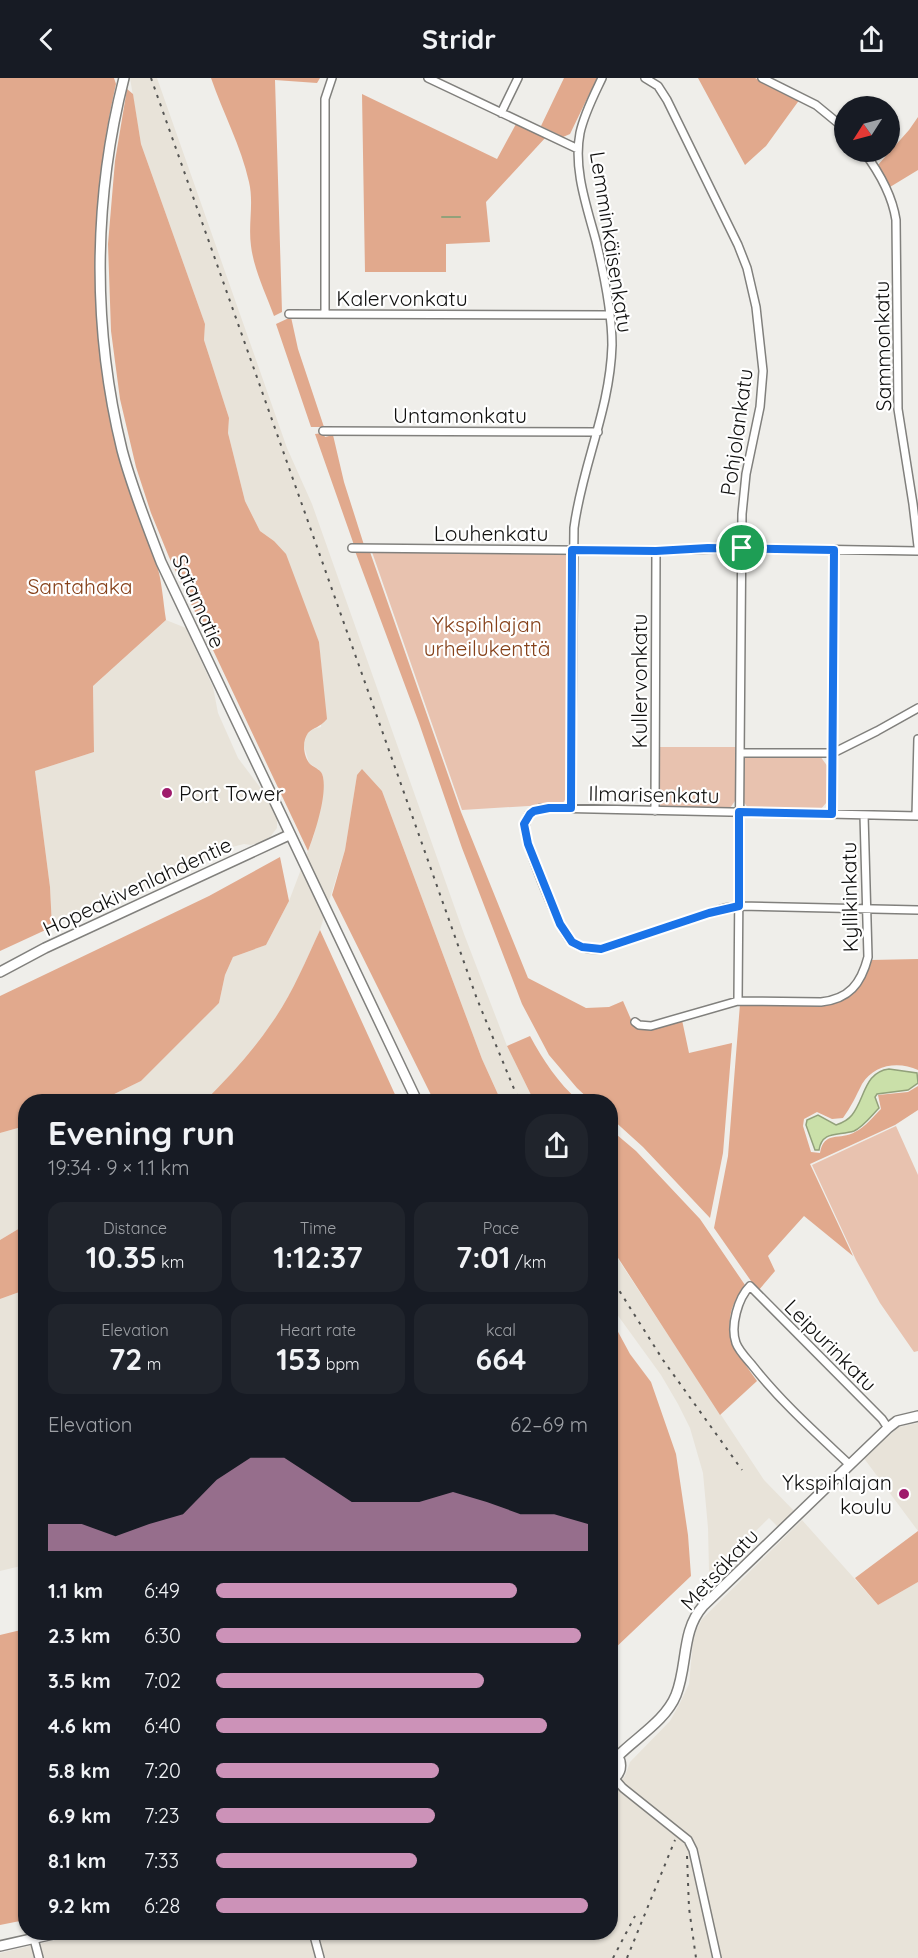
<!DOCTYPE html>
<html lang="en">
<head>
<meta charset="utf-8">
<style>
	:root { --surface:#171b24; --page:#20242c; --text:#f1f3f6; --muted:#9ea1a6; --accent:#cc92b8 }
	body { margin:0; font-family:Quicksand,sans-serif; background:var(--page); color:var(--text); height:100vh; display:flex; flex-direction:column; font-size:22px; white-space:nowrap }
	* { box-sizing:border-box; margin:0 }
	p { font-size:20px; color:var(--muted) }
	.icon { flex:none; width:33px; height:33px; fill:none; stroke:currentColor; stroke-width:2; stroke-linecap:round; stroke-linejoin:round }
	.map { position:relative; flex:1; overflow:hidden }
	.panel { position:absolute; left:18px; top:1016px; width:600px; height:846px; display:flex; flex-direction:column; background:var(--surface); border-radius:24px; box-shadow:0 2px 4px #0004 }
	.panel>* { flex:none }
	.needle { width:39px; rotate:234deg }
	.controls { position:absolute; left:834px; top:18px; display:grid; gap:12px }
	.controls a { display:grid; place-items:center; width:66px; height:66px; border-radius:50%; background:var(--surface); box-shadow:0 2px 4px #0004; font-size:30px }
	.pin { position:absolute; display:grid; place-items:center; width:51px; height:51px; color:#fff; margin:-26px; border:3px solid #fff; border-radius:50%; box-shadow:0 2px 6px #0007 }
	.round { display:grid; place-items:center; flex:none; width:63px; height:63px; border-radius:24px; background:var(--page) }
	.summary { display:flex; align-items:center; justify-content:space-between; height:102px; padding:0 30px }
	h1 { font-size:33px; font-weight:700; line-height:45px }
	.metrics { display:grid; grid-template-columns:repeat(3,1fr); gap:9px; height:102px; padding:6px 30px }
	.metrics div { display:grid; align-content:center; border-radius:15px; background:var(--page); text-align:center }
	.metrics b { font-size:30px; font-weight:700 }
	.metrics small { font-size:16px; font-weight:400 }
	.metrics p { font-size:16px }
	.chart { height:168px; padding:12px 30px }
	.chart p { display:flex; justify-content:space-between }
	.chart svg { width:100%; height:108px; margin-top:6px; fill:var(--accent); opacity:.7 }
	ul { padding:0 30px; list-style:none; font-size:20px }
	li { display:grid; grid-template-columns:96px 72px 1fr; align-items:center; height:45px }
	li i { height:15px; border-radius:8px; background:var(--accent) }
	header { display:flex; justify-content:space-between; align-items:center; height:78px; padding:0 30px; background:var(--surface); font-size:27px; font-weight:700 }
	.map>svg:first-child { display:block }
	.built { fill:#e8e3d9 }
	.green { fill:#e8c2af }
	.forest { fill:#e1a98d }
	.water { fill:#cae0a9; stroke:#92a17a; stroke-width:1.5 }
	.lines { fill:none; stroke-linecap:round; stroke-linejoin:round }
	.stream { stroke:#92a17a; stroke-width:2 }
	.street-casing { stroke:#81807d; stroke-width:10 }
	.secondary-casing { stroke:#81807d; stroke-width:12 }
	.street { stroke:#fff; stroke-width:7 }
	.secondary { stroke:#fff; stroke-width:9 }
	.rail { stroke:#555553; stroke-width:2; stroke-dasharray:3 6; stroke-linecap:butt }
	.route-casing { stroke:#fff; stroke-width:12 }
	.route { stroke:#1a73e8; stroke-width:8 }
	.poi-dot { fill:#9f1c6c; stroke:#fff; stroke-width:2 }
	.labels { text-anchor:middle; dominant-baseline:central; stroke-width:4.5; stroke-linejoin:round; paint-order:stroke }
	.street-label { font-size:21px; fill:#0f0f0e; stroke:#fff }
	.park-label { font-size:21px; fill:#85411a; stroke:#fff }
	.poi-label { font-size:21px; fill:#0f0f0e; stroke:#fff; text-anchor:start }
</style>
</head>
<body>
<header><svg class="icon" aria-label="back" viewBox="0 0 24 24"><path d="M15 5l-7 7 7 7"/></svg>Stridr<svg class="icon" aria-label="share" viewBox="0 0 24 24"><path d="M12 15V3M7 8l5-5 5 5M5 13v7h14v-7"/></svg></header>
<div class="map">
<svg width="918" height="1880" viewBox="0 0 918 1880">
	<rect width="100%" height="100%" fill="#efeeea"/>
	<!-- built -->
	<path class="built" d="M130,0h27l130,370 25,56 152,430 43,112 27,55h-33l-19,-42 -100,-268 -25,-16 -12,75 -25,80 -25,55 -23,39 -38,48 -29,29h-105l41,-20 78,-78 6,-28 8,-18 33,-12 23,-44 25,-66 9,-40v-20l-5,-6 -9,-6 -5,-17 2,-11 7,-6 8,-2 3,-30 -5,-55 -45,-101 -14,-10 -15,-30 -17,-68 1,-15 -25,-78 1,-16 -64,-180z
		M166,542l20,8 27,59 5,26 20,45 24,32 15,28v10l-7,9 -9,5 -10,3 -7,-1 -20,5 -67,32 -105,46 -2,-40 -15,-116 59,-19 -1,-66z
		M25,1048v99l-25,15v-107z
		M610,1169l154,233 34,35 -17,15 -12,-12 -53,52v24l-10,9 3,-33 -1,-42 -5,-55 -13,-45 -12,-24 -17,-29 -50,-69z
		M25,1212v275l-25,6v-272z
		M918,1345v108l-55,-74 36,-30z
		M802,1442l76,85 40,-23v376h-918v-5l89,-21h521l1,-142 14,-14 5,-14 40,-41 10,-18 9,-19 4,-42 3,-11 6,-12z"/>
	<!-- green -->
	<path class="green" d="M372,474l197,2 -2,243 -5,7 -100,6z
		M659,669h77l-1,54 -5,7 -71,-2z
		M748,677l72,1 8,11 -1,35 -7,8 -72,-2 -5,-7v-42z
		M896,1048l22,49v176l-4,1 -34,-49 -24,-43 -44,-95z"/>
	<!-- forest -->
	<path class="forest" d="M0,0h114l2,6c-30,132 -26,253 7,383 9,33 23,63 33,95 6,18 7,39 10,58l-73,66 1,66 -59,19 15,116 2,40 -52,24z
		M211,0h109l-3,5 -42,-3 7,232 -8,4c-8,-22 -20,-46 -23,-70 -3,-22 3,-43 -2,-64 -8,-36 -26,-69 -38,-104z
		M564,0h33l-27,56 -7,3 -22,-11z
		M698,0h57l45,21 -34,47 -21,19z
		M127,11l6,5 8,50 64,180 -1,16 25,78 -1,15 17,68 15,30 14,10 12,13 33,88 8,77c-8,9 -13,8 -19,14 -6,8 -5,23 2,31 5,4 12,6 13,13 4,19 -8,56 -15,74l-139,-294 -18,-44 -15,-46 -16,-68 -9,-68 -3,-87 7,-83z
		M362,16l135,65 19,-35 30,13 -60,65 4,40 -44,2v28h-81z
		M918,39v53l-28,17 -13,-21 32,-36z
		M291,239l7,32 26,78h-13l-35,-103z
		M323,355l2,4 8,-2 11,47 20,63h-10l-39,-111z
		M355,473l15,1 91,260 67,166 58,30 23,-1 14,-6 10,23 6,4 43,-8 7,33 43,-10 -9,110 -13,65 -67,-71 -32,-29 -1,-17h-19l-14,-13 -28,-33 -27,-51 -60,-156 -43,-125z
		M362,691l20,22 100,268 19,42h-67l-102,-206 13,-45 12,-75z
		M280,779l9,44 -23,44 -33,12 -8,18 -6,28 -78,78 -41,20h-74l-1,25 -25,7v-137l209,-100z
		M320,852l78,171h-193c24,-24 47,-49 66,-77 21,-29 34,-62 49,-94z
		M918,881v111c-19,-9 -44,-6 -56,14 -6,12 -11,23 -19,34l-11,1 -15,-7 -13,7 -1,7 8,26 9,1c4,-23 20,-12 35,-21 10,-5 18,-15 26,-23l-3,-14 30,-3 10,-6v24l-23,15 -85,39 43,92 -49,-40 -36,40 7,15 -17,20 -44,-63 14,-72 12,-152c19,0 38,1 56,1 41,2 63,-2 75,-45z
		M530,958c13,24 28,47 49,65h-45l-27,-55z
		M610,1051l26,22 64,68 45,66c-29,38 -12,63 12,96l-37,34 -109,-168z
		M25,1147v65l-25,9v-59z
		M610,1239l20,37 21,28 25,72 12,81 3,41 -80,76z
		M918,1453v51l-40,23 -23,-27z
		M25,1551v291l-25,5v-290z"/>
	<!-- water -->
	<path class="water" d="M889,991l28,4 1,10 -10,7 -31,4 -2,3 4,11c-7,7 -16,19 -25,23 -15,5 -32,-1 -35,19h-4l-9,-25 1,-5 11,-5 18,10c6,-2 12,-5 16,-10 13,-16 12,-43 37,-46z"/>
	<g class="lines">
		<!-- stream -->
		<path class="stream" d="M442,139h18"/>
		<!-- street casing -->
		<g class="street-casing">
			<path id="street" d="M428,0l150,71
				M645,0l13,8 9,14 71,145 9,23 9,39 7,64 -3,36 -14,67 -4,40 -4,487
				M762,0l54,27 28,23
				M501,35l17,-35
				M864,74c15,20 28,42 32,68l2,189 15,95 5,42
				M289,236l320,1
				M325,236v-215l7,-21
				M323,353l275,1
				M352,470l304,3 86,-3 176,3
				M740,675h93l44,-22 41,-23
				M571,730l3,-280c8,-63 36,-117 38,-183 0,-34 -8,-71 -16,-104 -9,-34 -23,-72 -16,-108 4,-19 14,-38 22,-55
				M655,733l1,-260
				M832,736l2,-264
				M916,738l2,-77
				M918,738l-369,-8h-8l-12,6c-3,5 -5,10 -4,17 2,17 34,97 45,109 8,8 20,10 31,9l124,-41 14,-2 179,4
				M635,944l4,3 12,1 87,-25 83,1c28,-3 40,-18 47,-45l-4,-142
				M850,1387c-34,-32 -69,-63 -98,-100 -5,-6 -13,-14 -16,-22 -6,-17 2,-45 14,-57l132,133 6,9
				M615,1701l8,9 65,52 5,10 24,108
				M313,1854l7,26
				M34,1861l5,19"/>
		</g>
		<!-- secondary casing -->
		<g class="secondary-casing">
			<path id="secondary" d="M124,0c-31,121 -32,250 -2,372 10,38 25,75 39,112l256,539
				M0,894l45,-24 244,-113
				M610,1672c14,8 14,23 0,31
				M618,1678c19,-19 48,-36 58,-61 12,-30 5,-64 27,-89l185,-178 9,-7 21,-5
				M0,1868l62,-14"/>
		</g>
		<!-- street -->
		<use href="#street" class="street"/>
		<!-- secondary -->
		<use href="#secondary" class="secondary"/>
		<!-- rail -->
		<path class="rail" d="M151,0l326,921 42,102
			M610,1198l53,84 79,110
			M687,1778l2,52 7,50
			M613,1880l22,-42
			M627,1880l48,-118"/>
	</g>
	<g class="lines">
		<!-- route casing -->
		<g class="route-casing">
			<path id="route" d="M708,470l126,2 -2,264 -93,-2v94l-30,7 -108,36 -19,-2 -10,-5 -12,-18 -32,-80 -4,-20 6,-10 4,-3 15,-3h22l1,-258 84,1z"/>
		</g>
		<!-- route -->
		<use href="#route" class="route"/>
	</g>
	<!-- markers -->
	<g class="poi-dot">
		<circle cx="167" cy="715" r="6"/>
		<circle cx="904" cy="1416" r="6"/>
	</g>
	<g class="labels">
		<!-- street labels -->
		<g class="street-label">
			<text transform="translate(612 164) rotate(81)">Lemminkäisenkatu</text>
			<text x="402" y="220">Kalervonkatu</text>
			<text transform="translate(882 268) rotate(-91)">Sammonkatu</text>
			<text x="460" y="337">Untamonkatu</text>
			<text transform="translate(736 354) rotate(-82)">Pohjolankatu</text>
			<text x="491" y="455">Louhenkatu</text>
			<text transform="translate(199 523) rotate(66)">Satamatie</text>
			<text transform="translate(639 603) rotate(-90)">Kullervonkatu</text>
			<text transform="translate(654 716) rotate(1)">Ilmarisenkatu</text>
			<text transform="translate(137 808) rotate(-25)">Hopeakivenlahdentie</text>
			<text transform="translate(849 819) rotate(-91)">Kyllikinkatu</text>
			<text transform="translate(831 1267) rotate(45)">Leipurinkatu</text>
			<text transform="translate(719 1491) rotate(-47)">Metsäkatu</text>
		</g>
		<!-- park labels -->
		<g class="park-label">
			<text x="80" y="508">Santahaka</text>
			<text x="487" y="546">Ykspihlajan<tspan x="487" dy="24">urheilukenttä</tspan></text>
		</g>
		<!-- poi labels -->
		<g class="poi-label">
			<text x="179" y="715">Port Tower</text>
			<text x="892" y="1404" text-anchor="end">Ykspihlajan<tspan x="892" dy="24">koulu</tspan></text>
		</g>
	</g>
</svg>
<div class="controls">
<a><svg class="needle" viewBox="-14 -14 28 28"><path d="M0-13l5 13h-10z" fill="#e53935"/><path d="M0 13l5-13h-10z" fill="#9ea1a6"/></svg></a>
</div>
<div class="pin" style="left:742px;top:470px;background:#1e9e55"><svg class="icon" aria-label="arrive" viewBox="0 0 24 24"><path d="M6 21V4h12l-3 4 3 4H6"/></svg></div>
<section class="panel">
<div class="summary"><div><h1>Evening run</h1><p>19:34 · 9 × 1.1 km</p></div><a class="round"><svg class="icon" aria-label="share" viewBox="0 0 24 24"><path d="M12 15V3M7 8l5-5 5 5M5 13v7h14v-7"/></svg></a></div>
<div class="metrics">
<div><p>Distance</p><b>10.35<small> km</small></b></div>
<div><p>Time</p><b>1:12:37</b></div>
<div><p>Pace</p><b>7:01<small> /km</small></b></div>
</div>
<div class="metrics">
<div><p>Elevation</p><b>72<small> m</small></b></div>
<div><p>Heart rate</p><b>153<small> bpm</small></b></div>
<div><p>kcal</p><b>664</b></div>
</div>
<div class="chart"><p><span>Elevation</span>62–69 m</p>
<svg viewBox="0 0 160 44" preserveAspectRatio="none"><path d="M0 44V33L10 33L20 38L30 33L40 29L50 15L60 6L70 6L80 15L90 24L100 24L110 24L120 20L130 24L140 29L150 29L160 33V44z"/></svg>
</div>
<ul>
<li><b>1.1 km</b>6:49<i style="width:81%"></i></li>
<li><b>2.3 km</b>6:30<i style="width:98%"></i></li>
<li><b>3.5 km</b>7:02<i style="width:72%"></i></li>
<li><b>4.6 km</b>6:40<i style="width:89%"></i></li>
<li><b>5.8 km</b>7:20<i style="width:60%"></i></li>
<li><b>6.9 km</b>7:23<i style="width:59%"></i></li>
<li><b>8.1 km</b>7:33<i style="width:54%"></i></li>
<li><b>9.2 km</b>6:28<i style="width:100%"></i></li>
</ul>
</section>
</div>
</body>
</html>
